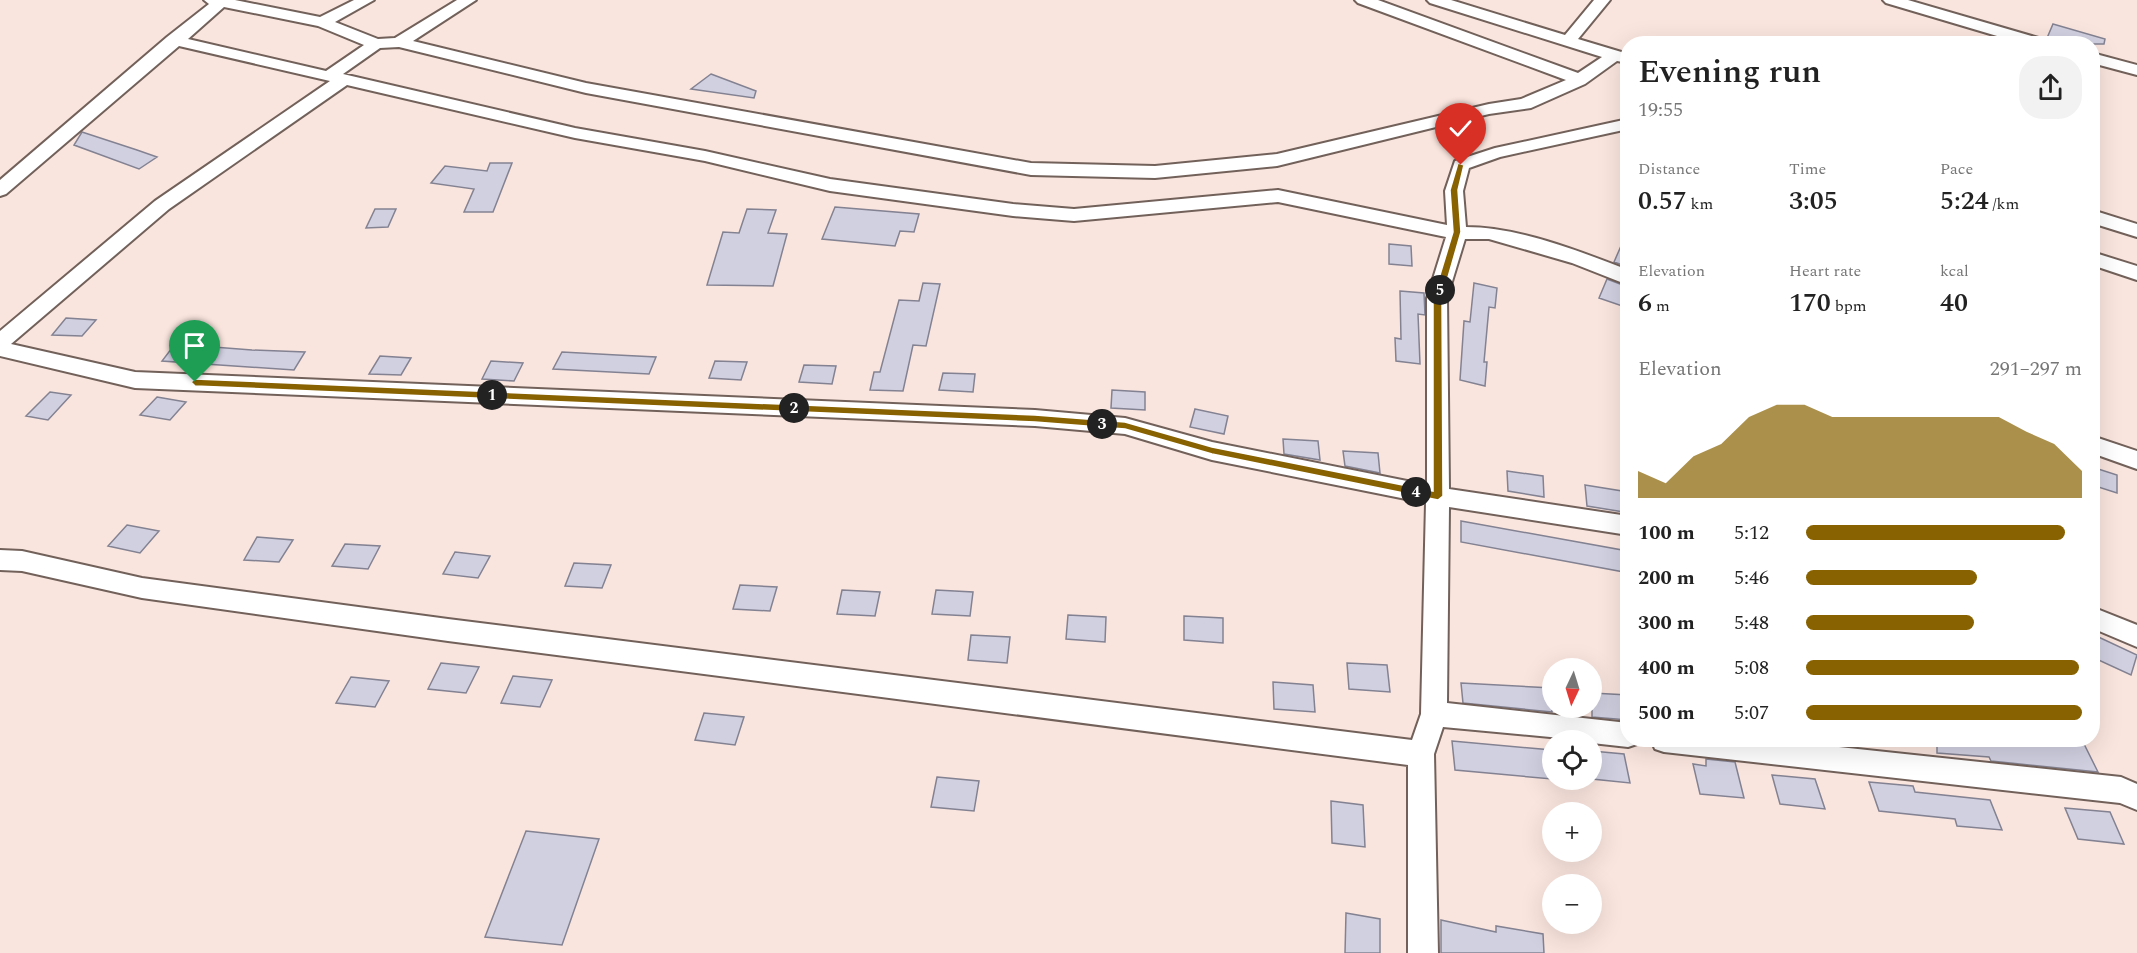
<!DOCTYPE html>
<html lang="en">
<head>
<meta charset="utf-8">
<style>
	:root { --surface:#fff; --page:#f2f2f2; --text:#222; --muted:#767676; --accent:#886200 }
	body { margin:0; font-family:Spectral,serif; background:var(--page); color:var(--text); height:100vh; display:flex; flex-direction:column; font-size:22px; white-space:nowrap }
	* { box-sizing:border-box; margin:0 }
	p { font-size:20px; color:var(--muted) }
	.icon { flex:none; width:33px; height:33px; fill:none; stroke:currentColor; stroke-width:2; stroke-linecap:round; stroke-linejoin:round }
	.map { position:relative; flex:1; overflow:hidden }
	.panel { position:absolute; left:1620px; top:36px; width:480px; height:711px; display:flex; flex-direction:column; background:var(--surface); border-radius:24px; box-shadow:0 6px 24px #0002 }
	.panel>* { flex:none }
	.needle { width:39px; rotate:184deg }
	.controls { position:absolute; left:1542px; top:658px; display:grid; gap:12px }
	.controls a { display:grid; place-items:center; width:60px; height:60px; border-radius:50%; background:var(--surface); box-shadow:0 6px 24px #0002; font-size:30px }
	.pin { position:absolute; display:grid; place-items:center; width:51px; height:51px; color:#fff; margin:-62px -26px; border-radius:50% 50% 50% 0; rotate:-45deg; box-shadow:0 0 6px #0007 }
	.pin .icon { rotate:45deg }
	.km { position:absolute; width:30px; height:30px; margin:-15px; border-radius:50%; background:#222; color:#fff; font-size:16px; line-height:30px; text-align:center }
	.round { display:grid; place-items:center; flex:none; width:63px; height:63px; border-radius:24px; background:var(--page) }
	.head { display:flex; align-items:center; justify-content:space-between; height:102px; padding:0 18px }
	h1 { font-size:33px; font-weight:600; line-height:45px }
	.metrics { display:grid; grid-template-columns:repeat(3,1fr); gap:9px; height:102px; padding:6px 18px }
	.metrics div { display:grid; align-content:center }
	.metrics b { font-size:26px; font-weight:600 }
	.metrics small { font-size:16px; font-weight:400 }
	.metrics p { font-size:16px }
	.chart { height:168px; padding:12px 18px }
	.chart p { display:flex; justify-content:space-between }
	.chart svg { width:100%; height:108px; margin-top:6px; fill:var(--accent); opacity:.7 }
	ul { padding:0 18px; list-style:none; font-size:20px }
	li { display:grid; grid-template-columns:96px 72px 1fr; align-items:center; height:45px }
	li i { height:15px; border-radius:8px; background:var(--accent) }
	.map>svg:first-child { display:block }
	.building { fill:#d1d0e1; stroke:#838292; stroke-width:1.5 }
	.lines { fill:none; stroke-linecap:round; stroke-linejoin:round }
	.minor-casing { stroke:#72615a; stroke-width:4 }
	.minor { fill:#fff; fill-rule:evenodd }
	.route { fill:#886200; stroke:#fff; stroke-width:1.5 }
</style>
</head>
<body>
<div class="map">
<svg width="2137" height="953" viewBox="0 0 2137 953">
	<rect width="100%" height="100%" fill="#fae5de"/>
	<!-- building -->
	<path class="building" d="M2053,24l52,15 -1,5h-51l-6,-6z
		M711,74l45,17 -2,7 -63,-9z
		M82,132l55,18 20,7 -18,12 -65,-24z
		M490,163h22l-19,49h-29l10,-23 -43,-6 14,-17 42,5z
		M835,207l84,7 -5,18 -14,-1 -5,15 -73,-7z
		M375,209h21l-8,18 -22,1z
		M747,209l29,1 -8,23 19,1 -14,52 -66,-1 16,-53 16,1z
		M1628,230v37l-14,-5z
		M1389,244l22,2 1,20 -23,-2z
		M1607,279l21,8v21l-29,-10z
		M923,283l17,1 -14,62 -13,-1 -10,46 -33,-1 4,-18h6l19,-72 20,1z
		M1474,283l23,5 -2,20 -6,-1 -5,55h3l-2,24 -25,-6 4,-59 6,1z
		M1400,291l24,2 1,22 -7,-1 2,50 -24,-3 -1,-23 6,1z
		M66,318l30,2 -14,16 -30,-1z
		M175,344l77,6 53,2 -11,18 -132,-9z
		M562,352l55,3 39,2 -7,17 -96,-5z
		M380,356l31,2 -10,17 -32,-1z
		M491,361l32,2 -9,18 -32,-2z
		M715,361l32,1 -6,18 -32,-2z
		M804,365l32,1 -4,18 -33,-2z
		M943,373l32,1 -2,18 -34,-2z
		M1112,390l33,2v18l-34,-2z
		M50,392l21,3 -23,25 -22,-4z
		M157,397l29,5 -16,18 -30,-5z
		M1195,409l33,7 -4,18 -34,-7z
		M1283,439l35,2 2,19 -36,-6z
		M1343,451l35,2 2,20 -35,-7z
		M2092,467l25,8v18l-25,-8z
		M1507,471l36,5 1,21 -36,-6z
		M1585,485l37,6 2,21 -37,-6z
		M1461,521l161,29 2,22 -163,-30z
		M127,525l32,6 -19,22 -32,-7z
		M257,537l36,3 -14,22 -35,-2z
		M345,544l35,2 -12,23 -36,-3z
		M455,552l35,4 -12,22 -35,-4z
		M574,563l37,2 -9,23 -37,-2z
		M740,585l37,2 -7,24 -37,-2z
		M842,590l38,2 -5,24 -38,-2z
		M936,590l37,2 -3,24 -38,-2z
		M1068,615l38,2 -1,25 -39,-3z
		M1184,616l39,2v25l-39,-3z
		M2092,634l45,21 -6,20 -39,-18z
		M971,635l39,2 -3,26 -39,-3z
		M441,663l38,4 -13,26 -38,-4z
		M1347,663l40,2 3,27 -41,-3z
		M513,676l39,4 -12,27 -39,-4z
		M351,677l38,4 -14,26 -39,-4z
		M1273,682l40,3 2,27 -41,-3z
		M1461,683l91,5v24l-89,-9z
		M1592,693l36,2v25l-36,-3z
		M704,713l40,4 -9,28 -40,-5z
		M1937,740h85l62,4 14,28 -107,-11 -2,-4 -52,-4z
		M1452,741l100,9v29l-97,-9z
		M1592,751l32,3 6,29 -38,-4z
		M1706,759l29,3 9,36 -44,-4 -7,-30 13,2z
		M1772,775l43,4 10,30 -45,-5z
		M937,777l42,4 -5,30 -43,-4z
		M1869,782l44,4 2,6 75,8 12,30 -45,-4 -2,-7 -76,-8z
		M1331,801l32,4 2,42 -33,-4z
		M2065,808l45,4 14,32 -46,-5z
		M526,831l73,8 -37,106 -77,-8z
		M1346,913l34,6v34h-35z
		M1441,920l55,12v-6l47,8 1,19h-103z"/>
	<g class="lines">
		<!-- minor casing -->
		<g class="minor-casing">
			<path id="minor" d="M204,0h31l85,17 34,-17h20l-39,22 43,17 17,-1 62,-38h19l-63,41 173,42 445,80 124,3 122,-12 212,-50 32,-5 45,-19 -208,-77 -3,-3h23l200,73 24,-16 -172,-54 -3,-3h24l114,35 29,-35h16l-32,39 50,15v9l-11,-2 -32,23 -54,24 -42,6 -212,52 -122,12 -124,-3 -445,-82 -187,-46 -19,1 -37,26 232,54 130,23 125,28 183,25 61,5 204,-19 169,35 -2,-34 10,-30 40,-13 133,-29v10l-128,28 -31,11 -6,23 3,36c52,0 113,24 162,43v15l-56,-22 -83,-24h-24l-18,59 2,191 179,27v19l-179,-28 -2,196 181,20v17h11l-2,4 -9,3 -36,-4v-2l-149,-14 -9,27 4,199h-30v-188l-960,-124 -306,-43 -120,-27 -22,-1v-20l22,1 120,27 306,41 964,121 9,-26 5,-211 -214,-43 -87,-26 -90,-8 -900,-38 -135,-32v-25l155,-130 175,-120 -151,-35 -173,148 -6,2v-16l167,-143 42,-33zM224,7l94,19 46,19 -38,26 -138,-32zM347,85l228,53 130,23 125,30 183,25 61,5 204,-19 168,35 -19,61v187l-215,-43 -87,-24 -90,-8 -900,-38 -124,-28 158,-135z
				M1883,0h25l141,41 2,3h-27l-138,-41z
				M2092,53l45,12v10l-45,-12z
				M2092,210l45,14v13l-45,-14z
				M2092,252l45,14v14l-45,-15z
				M2092,436l45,15v18l-45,-16z
				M2092,607l45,18v22l-45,-19z
				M1651,740h122l348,37 16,7v26l-17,-7 -456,-51 -9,-3z"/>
		</g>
		<!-- minor -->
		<use href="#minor" class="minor"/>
	</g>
	<!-- route -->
	<path class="route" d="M1458,163l6,2 -6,25 3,42 -19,66 1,198 -5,4 -226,-46 -87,-25 -90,-7 -840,-36 -4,-4 4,-3 840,36 90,7 87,25 221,44v-193l20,-66 -3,-42z"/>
</svg>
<div class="controls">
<a><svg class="needle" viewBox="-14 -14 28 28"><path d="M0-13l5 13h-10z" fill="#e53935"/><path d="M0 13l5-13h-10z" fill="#767676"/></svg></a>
<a><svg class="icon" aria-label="locate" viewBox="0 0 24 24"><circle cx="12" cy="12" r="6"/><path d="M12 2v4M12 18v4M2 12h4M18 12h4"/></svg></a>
<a>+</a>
<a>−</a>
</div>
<div class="pin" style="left:195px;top:382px;background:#1e9e55"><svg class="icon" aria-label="arrive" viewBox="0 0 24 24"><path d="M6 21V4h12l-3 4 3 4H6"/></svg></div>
<div class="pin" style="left:1461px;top:165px;background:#d93025"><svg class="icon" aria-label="check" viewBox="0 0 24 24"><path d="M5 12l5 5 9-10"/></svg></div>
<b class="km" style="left:492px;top:395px">1</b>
<b class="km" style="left:794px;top:408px">2</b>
<b class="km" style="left:1102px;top:424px">3</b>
<b class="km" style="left:1416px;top:492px">4</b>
<b class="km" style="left:1440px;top:290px">5</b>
<section class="panel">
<div class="head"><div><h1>Evening run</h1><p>19:55</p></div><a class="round"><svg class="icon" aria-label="share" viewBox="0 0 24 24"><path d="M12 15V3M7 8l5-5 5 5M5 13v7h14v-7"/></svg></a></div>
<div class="metrics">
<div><p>Distance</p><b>0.57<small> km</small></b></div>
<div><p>Time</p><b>3:05</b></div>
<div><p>Pace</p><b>5:24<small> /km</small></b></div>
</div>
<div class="metrics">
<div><p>Elevation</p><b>6<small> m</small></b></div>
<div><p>Heart rate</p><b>170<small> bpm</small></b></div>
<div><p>kcal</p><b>40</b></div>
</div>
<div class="chart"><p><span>Elevation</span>291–297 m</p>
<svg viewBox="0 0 160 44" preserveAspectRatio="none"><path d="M0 44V33L10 38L20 27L30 22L40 11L50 6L60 6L70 11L80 11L90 11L100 11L110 11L120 11L130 11L140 17L150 22L160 33V44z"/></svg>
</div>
<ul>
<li><b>100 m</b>5:12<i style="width:94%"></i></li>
<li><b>200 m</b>5:46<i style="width:62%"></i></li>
<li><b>300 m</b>5:48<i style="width:61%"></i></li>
<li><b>400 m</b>5:08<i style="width:99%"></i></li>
<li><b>500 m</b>5:07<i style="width:100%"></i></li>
</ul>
</section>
</div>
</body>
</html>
